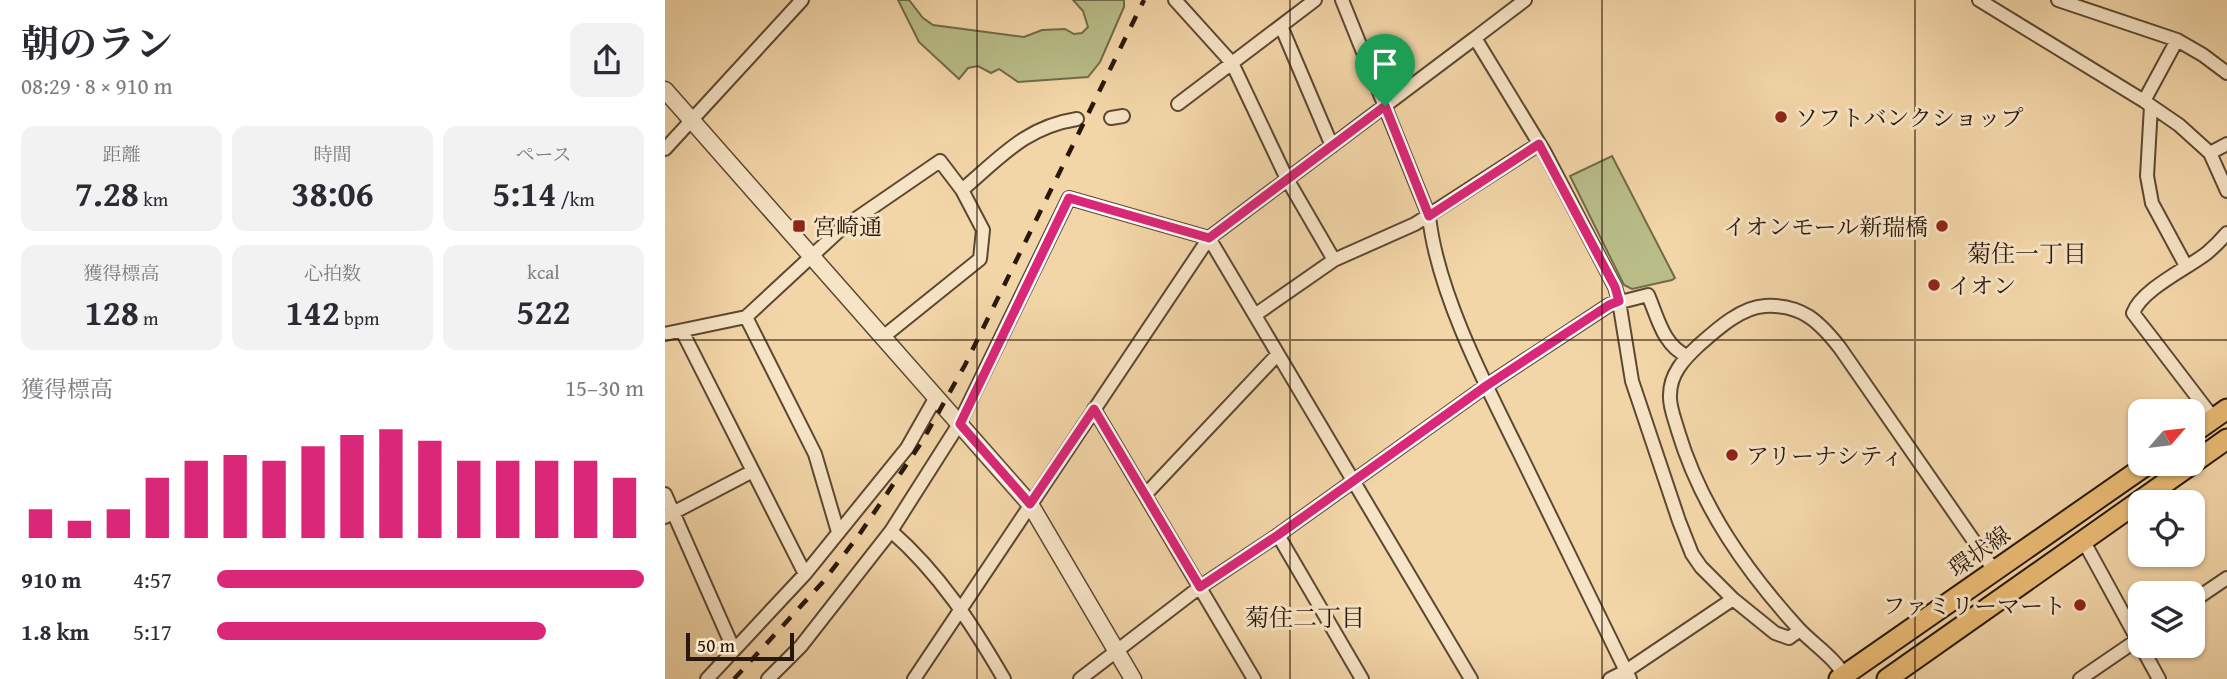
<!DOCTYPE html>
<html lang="ja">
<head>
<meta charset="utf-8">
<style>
	:root { --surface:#fff; --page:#f2f2f3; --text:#2b2b33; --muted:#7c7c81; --accent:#db2777 }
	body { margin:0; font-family:"Gentium Book Plus","Noto Serif JP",serif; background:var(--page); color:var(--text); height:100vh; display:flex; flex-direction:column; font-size:26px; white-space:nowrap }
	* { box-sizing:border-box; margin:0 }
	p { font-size:23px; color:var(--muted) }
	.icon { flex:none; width:38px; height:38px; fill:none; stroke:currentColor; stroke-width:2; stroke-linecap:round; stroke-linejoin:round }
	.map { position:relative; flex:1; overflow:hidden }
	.drawer { display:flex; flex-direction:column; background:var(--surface); width:665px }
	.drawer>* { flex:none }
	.needle { width:46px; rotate:62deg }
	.tools { position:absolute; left:1463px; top:399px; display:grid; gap:14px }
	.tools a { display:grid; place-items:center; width:77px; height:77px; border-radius:14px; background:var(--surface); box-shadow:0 2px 5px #0004; font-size:35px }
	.scale { position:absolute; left:21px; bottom:18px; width:108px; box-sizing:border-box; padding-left:7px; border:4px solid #29180a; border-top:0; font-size:19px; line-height:24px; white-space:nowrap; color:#29180a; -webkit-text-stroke:5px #f7e4c6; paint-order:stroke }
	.pin { position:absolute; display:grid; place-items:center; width:60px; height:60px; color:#fff; margin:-72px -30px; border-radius:50% 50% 50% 0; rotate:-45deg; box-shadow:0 0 7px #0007 }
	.pin .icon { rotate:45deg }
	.round { display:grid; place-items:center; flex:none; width:74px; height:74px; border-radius:14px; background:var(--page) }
	.overview { display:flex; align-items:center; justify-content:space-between; height:119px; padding:0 21px }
	h1 { font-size:38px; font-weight:700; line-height:52px }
	.figures { display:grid; grid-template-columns:repeat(3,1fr); gap:10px; height:119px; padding:7px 21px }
	.figures div { display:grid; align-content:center; border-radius:14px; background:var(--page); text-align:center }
	.figures b { font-size:35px; font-weight:700 }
	.figures small { font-size:19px; font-weight:400 }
	.figures p { font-size:19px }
	.chart { height:196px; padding:14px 21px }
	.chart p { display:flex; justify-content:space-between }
	.chart svg { width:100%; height:126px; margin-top:7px; stroke:var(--accent); stroke-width:6 }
	ul { padding:0 21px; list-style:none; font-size:23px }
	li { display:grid; grid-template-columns:112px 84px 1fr; align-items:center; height:52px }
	li i { height:18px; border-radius:9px; background:var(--accent) }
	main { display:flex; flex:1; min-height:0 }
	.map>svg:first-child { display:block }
	.green { fill:#b9be89; stroke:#716b4a; stroke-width:2 }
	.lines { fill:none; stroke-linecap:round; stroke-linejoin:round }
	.minor-casing { stroke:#5c4832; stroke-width:16 }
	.tertiary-casing { stroke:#5c4832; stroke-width:19 }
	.primary-casing { stroke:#29180a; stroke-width:23 }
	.minor { stroke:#f7e4c6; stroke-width:12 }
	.tertiary { stroke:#f7e4c6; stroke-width:16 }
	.primary { stroke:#eabb74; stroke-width:19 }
	.rail { stroke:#29180a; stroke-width:4.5; stroke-dasharray:12 12; stroke-linecap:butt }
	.route-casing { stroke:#fff; stroke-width:14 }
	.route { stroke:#db2777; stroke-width:9 }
	.grid { fill:none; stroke:#29180a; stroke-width:2; stroke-opacity:0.55 }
	.poi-dot { fill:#8f2418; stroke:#f7e4c6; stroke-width:2.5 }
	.labels { text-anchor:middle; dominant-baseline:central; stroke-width:6; stroke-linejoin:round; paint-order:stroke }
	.poi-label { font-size:23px; fill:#29180a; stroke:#f7e4c6; text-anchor:start }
	.street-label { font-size:23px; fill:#29180a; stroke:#f7e4c6 }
	.neighbourhood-label { font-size:24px; fill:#29180a; stroke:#f7e4c6 }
</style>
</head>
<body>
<main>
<section class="drawer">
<div class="overview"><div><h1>朝のラン</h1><p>08:29 · 8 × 910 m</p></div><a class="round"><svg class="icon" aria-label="share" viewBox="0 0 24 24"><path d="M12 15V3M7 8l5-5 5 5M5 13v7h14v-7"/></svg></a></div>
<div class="figures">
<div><p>距離</p><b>7.28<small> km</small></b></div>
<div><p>時間</p><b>38:06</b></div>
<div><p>ペース</p><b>5:14<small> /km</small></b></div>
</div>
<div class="figures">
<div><p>獲得標高</p><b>128<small> m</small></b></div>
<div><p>心拍数</p><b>142<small> bpm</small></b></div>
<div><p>kcal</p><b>522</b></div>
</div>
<div class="chart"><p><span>獲得標高</span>15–30 m</p>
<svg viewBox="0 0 160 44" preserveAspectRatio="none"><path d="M5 44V34M15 44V38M25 44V34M35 44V23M45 44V17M55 44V15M65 44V17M75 44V12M85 44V8M95 44V6M105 44V10M115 44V17M125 44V17M135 44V17M145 44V17M155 44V23"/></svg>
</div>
<ul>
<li><b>910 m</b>4:57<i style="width:100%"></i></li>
<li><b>1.8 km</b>5:17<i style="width:77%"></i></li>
</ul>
</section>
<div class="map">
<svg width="1562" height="679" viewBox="0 0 1562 679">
	<rect width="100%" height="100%" fill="#f3d6a8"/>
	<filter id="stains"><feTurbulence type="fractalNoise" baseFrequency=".00286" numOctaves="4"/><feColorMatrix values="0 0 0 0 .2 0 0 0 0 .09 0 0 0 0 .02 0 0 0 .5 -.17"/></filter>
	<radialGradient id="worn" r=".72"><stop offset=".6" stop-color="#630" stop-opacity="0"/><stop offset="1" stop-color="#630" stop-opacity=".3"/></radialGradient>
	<!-- green -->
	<path class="green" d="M233,0h11l14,18 10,7 91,12 18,-7 23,-1 9,5 8,-1 6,-6 -5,-16 -10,-11h51v7l-24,55 -12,15 -70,5 -19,-13 -8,4 -13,-7 -10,2 -9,11 -40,-37z
		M947,156l63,122 -3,2 -40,9 -8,-4 -54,-109z"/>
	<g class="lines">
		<!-- minor casing -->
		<g class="minor-casing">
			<path id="minor" d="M510,0l57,63 55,116 47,81
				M677,0l87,216c8,75 55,166 89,234 36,74 72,147 108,221l-16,8
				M860,0l-50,38 70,115 70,134 4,14 13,80 47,140 13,33 9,13 32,32 -107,72 4,8
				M1314,0l165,101 35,24 31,28 17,38
				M1393,0l119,40 26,15 24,18
				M616,26l51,120
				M1479,101l33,-61
				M513,104l137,-104
				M1486,106l-4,70 5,27 34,63
				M446,118l12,-2
				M0,149l137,-149
				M1545,153l17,-9
				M590,315l79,-55 81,-36 124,-80
				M81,317l69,137 23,78
				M17,331l123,243
				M0,334l81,-17 95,-88 99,-68 22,29c38,-32 63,-63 115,-71
				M218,337l97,-78 3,-29 -21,-40
				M429,409l160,270
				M1549,419l-81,-106c9,-24 55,-45 74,-60 7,-6 14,-13 20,-20
				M0,494l69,156
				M480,495l133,-141
				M0,517l88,-46
				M226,531c49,43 81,93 113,148
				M613,535l84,144
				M1418,540l76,139
				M1068,599l42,34 14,5 11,-8
				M1528,601l34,-23
				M42,679l98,-105 102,-126 29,-51
				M103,679l33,-33 90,-115 68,-107 110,-226 140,40 262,441
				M249,679l295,-441 266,-200
				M415,679l120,-92 78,-52 208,-149 123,-81 39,-10c10,23 15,50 39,61
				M1181,679c-9,-20 -32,-34 -47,-50 -53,-58 -98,-122 -121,-198 -3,-11 -9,-25 -8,-36 0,-21 14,-36 28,-49 18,-16 43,-39 67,-40 36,-2 54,15 75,42l154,222
				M1415,679l60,-41"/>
		</g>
		<!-- tertiary casing -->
		<g class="tertiary-casing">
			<path id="tertiary" d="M0,90l365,414 103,175"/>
		</g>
		<!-- primary casing -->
		<g class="primary-casing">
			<path id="primary" d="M1528,433l34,-24
				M1528,463l34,-24
				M1174,679l309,-215
				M1222,679l305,-215"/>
		</g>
		<!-- minor -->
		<use href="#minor" class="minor"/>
		<!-- tertiary -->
		<use href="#tertiary" class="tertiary"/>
		<!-- primary -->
		<use href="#primary" class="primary"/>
		<!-- rail -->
		<path class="rail" d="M69,679l88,-96 37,-48 64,-95 42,-75 179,-365"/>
	</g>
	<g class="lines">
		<!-- route casing -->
		<g class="route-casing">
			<path id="route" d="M720,106l44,110 110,-72 76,143 4,14 -10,4 -123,81 -208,149 -78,52 -106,-178 -64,95 -70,-80 109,-226 140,40z"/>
		</g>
		<!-- route -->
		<use href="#route" class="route"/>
	</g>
	<!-- grid -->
	<path class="grid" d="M312,0v679M625,0v679M937,0v679M1250,0v679M0,340h1562"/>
	<!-- markers -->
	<g class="poi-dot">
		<circle cx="1116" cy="117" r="7"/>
		<rect x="127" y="219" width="14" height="14" rx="3.5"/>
		<circle cx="1277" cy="226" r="7"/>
		<circle cx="1269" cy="285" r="7"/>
		<circle cx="1067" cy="455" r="7"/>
		<circle cx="1415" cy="605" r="7"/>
	</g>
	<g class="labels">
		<!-- poi labels -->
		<g class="poi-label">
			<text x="1130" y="117">ソフトバンクショップ</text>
			<text x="148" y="226">宮崎通</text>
			<text x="1263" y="226" text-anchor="end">イオンモール新瑞橋</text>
			<text x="1283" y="285">イオン</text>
			<text x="1081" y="455">アリーナシティ</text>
			<text x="1401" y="605" text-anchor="end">ファミリーマート</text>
		</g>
		<!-- street labels -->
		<g class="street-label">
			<text transform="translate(1314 551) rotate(-35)">環状線</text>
		</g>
		<!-- neighbourhood labels -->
		<g class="neighbourhood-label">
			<text x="1362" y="253">菊住一丁目</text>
			<text x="640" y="617">菊住二丁目</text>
		</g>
	</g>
	<rect width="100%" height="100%" filter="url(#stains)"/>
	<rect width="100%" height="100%" fill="url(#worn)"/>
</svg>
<div class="tools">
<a><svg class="needle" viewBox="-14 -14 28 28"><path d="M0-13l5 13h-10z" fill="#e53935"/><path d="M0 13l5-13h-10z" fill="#7c7c81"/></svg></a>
<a><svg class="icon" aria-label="locate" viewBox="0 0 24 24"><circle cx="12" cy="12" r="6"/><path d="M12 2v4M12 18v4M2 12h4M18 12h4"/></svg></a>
<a><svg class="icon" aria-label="layers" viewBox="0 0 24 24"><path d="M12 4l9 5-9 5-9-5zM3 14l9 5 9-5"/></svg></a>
</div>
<div class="scale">50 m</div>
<div class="pin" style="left:720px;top:106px;background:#1e9e55"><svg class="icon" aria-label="arrive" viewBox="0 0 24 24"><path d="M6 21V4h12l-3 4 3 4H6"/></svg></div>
</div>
</main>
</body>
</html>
